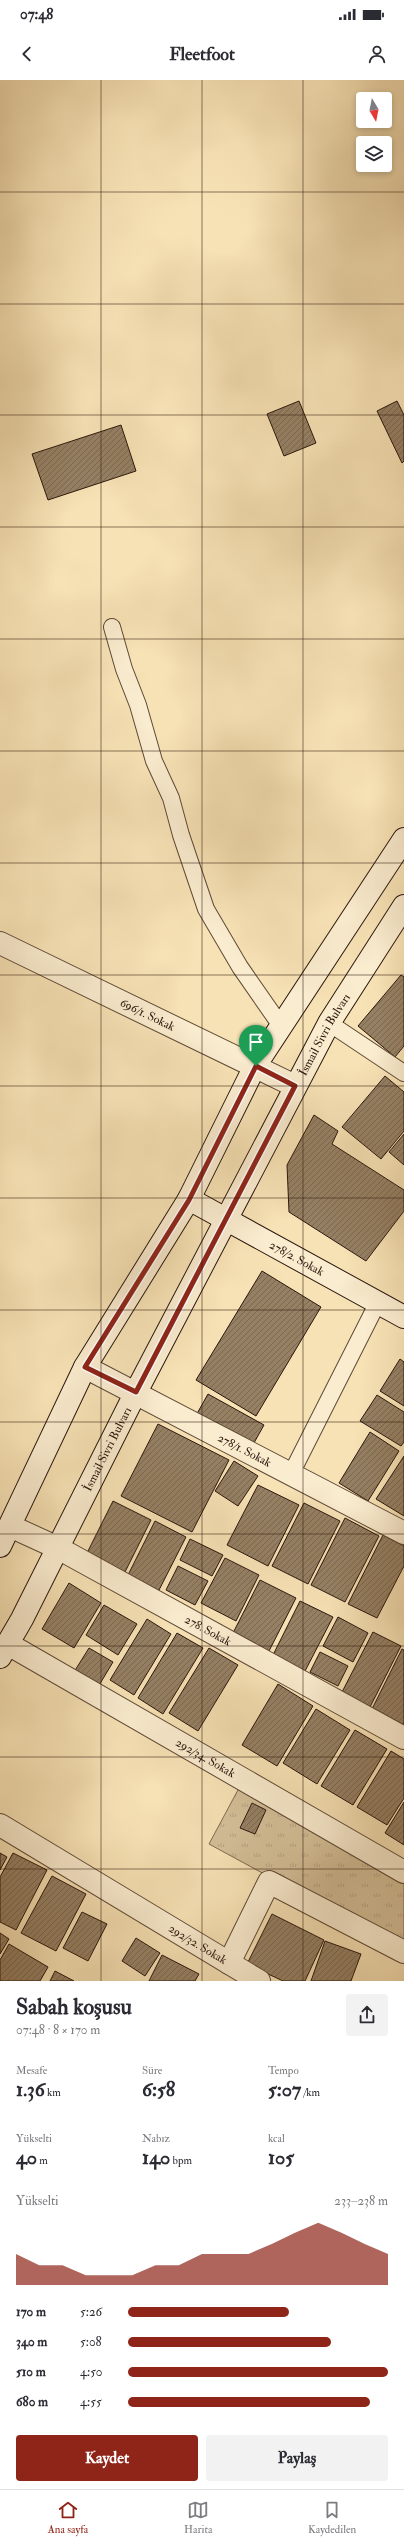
<!DOCTYPE html>
<html lang="tr">
<head>
<meta charset="utf-8">
<style>
	:root { --surface:#fff; --page:#f2f2f3; --text:#2b2b33; --muted:#7c7c81; --line:#e1e1e2; --accent:#8f2418 }
	body { margin:0; font-family:"IM FELL Double Pica",serif; background:var(--page); color:var(--text); height:100vh; display:flex; flex-direction:column; font-size:15px; white-space:nowrap }
	* { box-sizing:border-box; margin:0 }
	p { font-size:13px; color:var(--muted) }
	.icon { flex:none; width:22px; height:22px; fill:none; stroke:currentColor; stroke-width:2; stroke-linecap:round; stroke-linejoin:round }
	.map { position:relative; height:1901px; overflow:hidden }
	.details { display:flex; flex-direction:column; background:var(--surface); flex:1 }
	.details>* { flex:none }
	.needle { width:26px; rotate:170deg }
	.controls { position:absolute; left:356px; top:12px; display:grid; gap:8px }
	.controls a { display:grid; place-items:center; width:36px; height:36px; border-radius:4px; background:var(--surface); box-shadow:0 2px 6px #0003; font-size:20px }
	.pin { position:absolute; display:grid; place-items:center; width:34px; height:34px; color:#fff; margin:-41px -17px; border-radius:50% 50% 50% 0; rotate:-45deg; box-shadow:0 0 4px #0007 }
	.pin .icon { rotate:45deg }
	.round { display:grid; place-items:center; flex:none; width:42px; height:42px; border-radius:4px; background:var(--page) }
	.head { display:flex; align-items:center; justify-content:space-between; height:68px; padding:0 16px }
	h1 { font-size:22px; font-weight:800; line-height:30px }
	.stats { display:grid; grid-template-columns:repeat(3,1fr); gap:6px; height:68px; padding:4px 16px }
	.stats div { display:grid; align-content:center }
	.stats b { font-size:20px; font-weight:800 }
	.stats small { font-size:11px; font-weight:400 }
	.stats p { font-size:11px }
	.chart { height:112px; padding:8px 16px }
	.chart p { display:flex; justify-content:space-between }
	.chart svg { width:100%; height:72px; margin-top:4px; fill:var(--accent); opacity:.7 }
	.action { display:flex; gap:8px; margin-top:auto; padding:8px 16px }
	.action a { flex:1; height:46px; border-radius:4px; background:var(--accent); color:#fff; font-size:16px; font-weight:800; line-height:46px; text-align:center }
	.action a+a { background:var(--page); color:var(--text) }
	ul { padding:0 16px; list-style:none; font-size:13px }
	li { display:grid; grid-template-columns:64px 48px 1fr; align-items:center; height:30px }
	li i { height:10px; border-radius:5px; background:var(--accent) }
	.status { display:flex; justify-content:space-between; align-items:center; height:28px; padding:0 20px; background:var(--surface); direction:ltr }
	.status svg { height:11px; fill:currentColor }
	header { display:flex; justify-content:space-between; align-items:center; height:52px; padding:0 16px; background:var(--surface); font-size:18px; font-weight:800 }
	.tab-bar { display:flex; justify-content:space-around; align-items:center; height:56px; border-top:1px solid var(--line); background:var(--surface); font-size:11px; color:var(--muted) }
	.tab-bar a { display:grid; justify-items:center; gap:2px }
	.tab-bar .on { color:var(--accent) }
	.map>svg:first-child { display:block }
	.park { fill:url(#park-tufts); stroke:#806a52 }
	.building { fill:url(#building-hatch); stroke:#2b160c }
	.lines { fill:none; stroke-linecap:round; stroke-linejoin:round }
	.lane-casing { stroke:#5e4936; stroke-width:18 }
	.street-casing { stroke:#5e4936; stroke-width:24 }
	.secondary-casing { stroke:#2b160c; stroke-width:24 }
	.lane { stroke:#faeccf; stroke-width:16 }
	.street { stroke:#faeccf; stroke-width:22 }
	.secondary { stroke:#faeccf; stroke-width:22 }
	.route-casing { stroke:#fff; stroke-width:8 }
	.route { stroke:#8f2418; stroke-width:5 }
	.grid { fill:none; stroke:#2b160c; stroke-width:1; stroke-opacity:0.55 }
	.labels { text-anchor:middle; dominant-baseline:central; stroke-width:3; stroke-linejoin:round; paint-order:stroke }
	.street-label { font-size:12px; fill:#2b160c; stroke:#faeccf }
</style>
</head>
<body>
<div class="status"><b>07:48</b><svg viewBox="0 0 49 12"><path d="M0 12V9h3v3zM5 12V6h3v6zM10 12V3h3v9zM15 12V0h3v12zM26 1h20v11H26zM47 4h2v5h-2z"/></svg></div>
<header><svg class="icon" aria-label="back" viewBox="0 0 24 24"><path d="M15 5l-7 7 7 7"/></svg>Fleetfoot<svg class="icon" aria-label="person" viewBox="0 0 24 24"><circle cx="12" cy="8" r="4"/><path d="M4 21q1-7 8-7t8 7"/></svg></header>
<div class="map">
<svg width="404" height="1901" viewBox="0 0 404 1901">
	<defs>
		<pattern id="park-tufts" width="24" height="20" patternUnits="userSpaceOnUse"><rect width="24" height="20" fill="#d4bf98"/><path d="M3 7l-1-3M5 7V3M7 7l1-3M15 17l-1-3M17 17v-4M19 17l1-3" fill="none" stroke="#b6a382"/></pattern>
		<pattern id="building-hatch" width="6" height="6" patternUnits="userSpaceOnUse"><rect width="6" height="6" fill="#958064"/><path d="M-1 1l2-2M0 6l6-6M5 7l2-2" fill="none" stroke="#7a6851"/></pattern>
	</defs>
	<rect width="100%" height="100%" fill="#f7e2b5"/>
	<filter id="stains"><feTurbulence type="fractalNoise" baseFrequency=".005" numOctaves="4"/><feColorMatrix values="0 0 0 0 .2 0 0 0 0 .09 0 0 0 0 .02 0 0 0 .5 -.17"/></filter>
	<radialGradient id="worn" r=".72"><stop offset=".6" stop-color="#630" stop-opacity="0"/><stop offset="1" stop-color="#630" stop-opacity=".3"/></radialGradient>
	<!-- park -->
	<path class="park" d="M239,1708l165,90v72l-195,-106z"/>
	<!-- building -->
	<path class="building" d="M299,321l17,42 -32,13 -17,-42z
		M397,321l7,14v46l-2,2 -25,-52z
		M121,345l15,46 -88,29 -16,-46z
		M401,895l3,2v69l-9,11 -37,-31z
		M385,996l19,16v39l-23,28 -39,-32z
		M314,1035l24,16 -6,13 72,46v21l-38,50 -77,-49 -2,-47z
		M404,1054v31l-15,-13z
		M262,1191l59,36 -65,109 -60,-36z
		M400,1279l4,3v44l-24,-15z
		M208,1314l56,31 -14,25 -56,-31z
		M377,1315l27,17v30l-3,4 -41,-25z
		M158,1344l71,36 -37,72 -71,-36z
		M370,1352l29,19 -31,50 -29,-18z
		M404,1376v60l-28,-17z
		M234,1381l24,15 -20,30 -23,-15z
		M258,1405l41,20 -31,61 -41,-21z
		M113,1421l38,19 -27,54 -38,-19z
		M304,1423l36,18 -32,63 -36,-18z
		M345,1438l34,18 -34,66 -34,-17z
		M155,1441l31,16 -28,55 -31,-15z
		M383,1455l21,11v20l-27,52 -29,-14z
		M190,1459l33,16 -11,21 -32,-16z
		M225,1478l34,17 -23,46 -35,-18z
		M178,1486l30,15 -13,24 -29,-15z
		M260,1500l36,18 -27,53 -36,-18z
		M69,1503l32,20 -27,45 -32,-19z
		M300,1521l33,16 -29,56 -32,-16z
		M104,1525l33,19 -19,31 -32,-20z
		M338,1537l30,16 -15,29 -30,-16z
		M147,1539l24,15 -37,61 -24,-15z
		M373,1552l28,14 -32,63 -28,-15z
		M177,1553l26,15 -40,66 -25,-16z
		M89,1568l24,14 -15,25 -24,-15z
		M209,1568l29,17 -40,66 -29,-18z
		M402,1569l2,1v72l-3,6 -31,-15z
		M320,1572l28,14 -10,20 -28,-14z
		M278,1604l35,22 -36,60 -35,-21z
		M316,1629l34,21 -33,54 -34,-21z
		M355,1650l32,19 -34,56 -32,-19z
		M391,1671l13,8v39l-17,27 -30,-18z
		M404,1722v43l-19,-12z
		M252,1723l14,7 -11,24 -15,-6z
		M0,1773l7,4 -7,13z
		M13,1773l34,17 -31,60 -16,-8v-45z
		M52,1796l34,18 -30,57 -35,-18z
		M82,1832l25,12 -19,37 -25,-13z
		M272,1834l52,26 -19,41h-22l-36,-17z
		M0,1853l9,6 -9,15z
		M136,1858l24,15 -15,23 -23,-15z
		M325,1861l36,13 -10,27h-40z
		M9,1864l39,23 -8,14h-40v-21z
		M162,1875l37,19 -4,7h-46z
		M55,1891l19,10h-24z"/>
	<g class="lines">
		<!-- lane casing -->
		<g class="lane-casing">
			<path id="lane" d="M112,547l12,42 14,36 16,56 17,37 10,37 25,74 34,58 41,59
				M329,943l75,50
				M291,1394l87,-172"/>
		</g>
		<!-- street casing -->
		<g class="street-casing">
			<g id="street">
				<path id="s1" d="M0,863l295,143"/>
				<path id="s2" d="M85,1287l319,166"/>
				<path id="s3" d="M10,1446l48,22 346,190"/>
				<path id="s4" d="M8,1564l396,228"/>
				<path id="s5" d="M0,1745l259,156"/>
				<path d="M229,1883l40,-81 135,70"/>
			</g>
		</g>
		<!-- secondary casing -->
		<g class="secondary-casing">
			<g id="secondary">
				<path id="s6" d="M189,1119l215,118"/>
				<path d="M0,1466l85,-179 104,-168 66,-133 149,-227"/>
				<path id="s7" d="M0,1577l22,-38 114,-227 193,-369 75,-117"/>
			</g>
		</g>
		<!-- lane -->
		<use href="#lane" class="lane"/>
		<!-- street -->
		<use href="#street" class="street"/>
		<!-- secondary -->
		<use href="#secondary" class="secondary"/>
	</g>
	<g class="lines">
		<!-- route casing -->
		<g class="route-casing">
			<path id="route" d="M256,986l39,20 -159,306 -51,-25 104,-167z"/>
		</g>
		<!-- route -->
		<use href="#route" class="route"/>
	</g>
	<!-- grid -->
	<path class="grid" d="M101,0v1901M202,0v1901M303,0v1901M0,112h404M0,224h404M0,335h404M0,447h404M0,559h404M0,671h404M0,783h404M0,895h404M0,1006h404M0,1118h404M0,1230h404M0,1342h404M0,1454h404M0,1566h404M0,1677h404M0,1789h404"/>
	<g class="labels">
		<!-- street labels -->
		<g class="street-label">
			<text stroke="none"><textPath href="#s1" startOffset="164">696/1. Sokak</textPath></text>
			<text stroke="none"><textPath href="#s7" startOffset="702">İsmail Sivri Bulvarı</textPath></text>
			<text stroke="none"><textPath href="#s6" startOffset="123">278/2. Sokak</textPath></text>
			<text stroke="none"><textPath href="#s7" startOffset="234">İsmail Sivri Bulvarı</textPath></text>
			<text stroke="none"><textPath href="#s2" startOffset="180">278/1. Sokak</textPath></text>
			<text stroke="none"><textPath href="#s3" startOffset="224">278. Sokak</textPath></text>
			<text stroke="none"><textPath href="#s4" startOffset="228">292/34. Sokak</textPath></text>
			<text stroke="none"><textPath href="#s5" startOffset="231">292/32. Sokak</textPath></text>
		</g>
	</g>
	<rect width="100%" height="100%" filter="url(#stains)"/>
	<rect width="100%" height="100%" fill="url(#worn)"/>
</svg>
<div class="controls">
<a><svg class="needle" viewBox="-14 -14 28 28"><path d="M0-13l5 13h-10z" fill="#e53935"/><path d="M0 13l5-13h-10z" fill="#7c7c81"/></svg></a>
<a><svg class="icon" aria-label="layers" viewBox="0 0 24 24"><path d="M12 4l9 5-9 5-9-5zM3 14l9 5 9-5"/></svg></a>
</div>
<div class="pin" style="left:256px;top:986px;background:#1e9e55"><svg class="icon" aria-label="arrive" viewBox="0 0 24 24"><path d="M6 21V4h12l-3 4 3 4H6"/></svg></div>
</div>
<section class="details">
<div class="head"><div><h1>Sabah koşusu</h1><p>07:48 · 8 × 170 m</p></div><a class="round"><svg class="icon" aria-label="share" viewBox="0 0 24 24"><path d="M12 15V3M7 8l5-5 5 5M5 13v7h14v-7"/></svg></a></div>
<div class="stats">
<div><p>Mesafe</p><b>1.36<small> km</small></b></div>
<div><p>Süre</p><b>6:58</b></div>
<div><p>Tempo</p><b>5:07<small> /km</small></b></div>
</div>
<div class="stats">
<div><p>Yükselti</p><b>40<small> m</small></b></div>
<div><p>Nabız</p><b>140<small> bpm</small></b></div>
<div><p>kcal</p><b>105</b></div>
</div>
<div class="chart"><p><span>Yükselti</span>233–238 m</p>
<svg viewBox="0 0 160 44" preserveAspectRatio="none"><path d="M0 44V25L10 32L20 32L30 38L40 38L50 38L60 32L70 32L80 25L90 25L100 25L110 19L120 12L130 6L140 12L150 19L160 25V44z"/></svg>
</div>
<ul>
<li><b>170 m</b>5:26<i style="width:62%"></i></li>
<li><b>340 m</b>5:08<i style="width:78%"></i></li>
<li><b>510 m</b>4:50<i style="width:100%"></i></li>
<li><b>680 m</b>4:55<i style="width:93%"></i></li>
</ul>
<div class="action"><a>Kaydet</a><a>Paylaş</a></div>
</section>
<nav class="tab-bar">
<a class="on"><svg class="icon" aria-label="home" viewBox="0 0 24 24"><path d="M3 11l9-7 9 7M6 9v11h12V9"/></svg>Ana sayfa</a>
<a><svg class="icon" aria-label="map" viewBox="0 0 24 24"><path d="M3 6l6-2 6 2 6-2v14l-6 2-6-2-6 2zM9 4v14M15 6v14"/></svg>Harita</a>
<a><svg class="icon" aria-label="saved" viewBox="0 0 24 24"><path d="M7 4h10v16l-5-4-5 4z"/></svg>Kaydedilen</a>
</nav>
</body>
</html>
